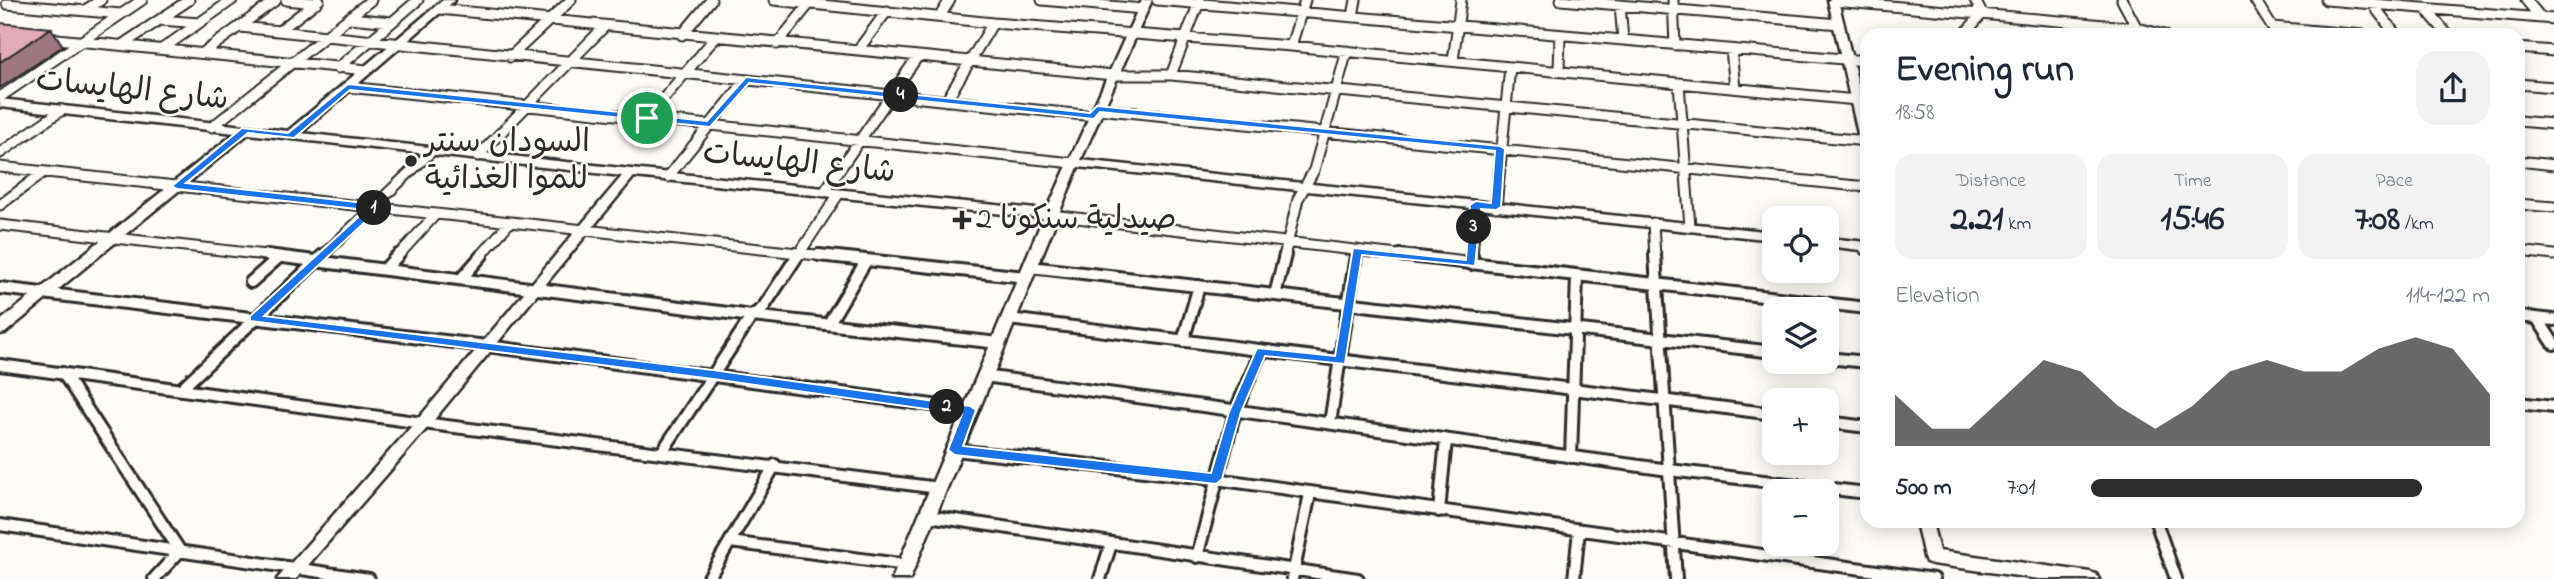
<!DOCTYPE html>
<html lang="en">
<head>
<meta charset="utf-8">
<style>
	:root { --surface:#fff; --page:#f2f2f3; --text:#1f2937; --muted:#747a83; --accent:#2b2b2b }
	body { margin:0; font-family:"Indie Flower","Playpen Sans Arabic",sans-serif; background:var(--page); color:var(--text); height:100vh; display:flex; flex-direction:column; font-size:26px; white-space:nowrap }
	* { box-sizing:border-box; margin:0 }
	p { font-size:23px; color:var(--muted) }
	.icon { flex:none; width:38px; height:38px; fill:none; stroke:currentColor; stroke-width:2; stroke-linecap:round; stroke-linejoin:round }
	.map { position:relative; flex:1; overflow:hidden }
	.sheet { position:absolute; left:1860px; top:28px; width:665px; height:500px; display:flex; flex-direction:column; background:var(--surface); border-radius:21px; box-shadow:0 4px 18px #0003 }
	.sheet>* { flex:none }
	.tools { position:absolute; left:1762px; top:206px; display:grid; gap:14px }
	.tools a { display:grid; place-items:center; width:77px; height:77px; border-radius:14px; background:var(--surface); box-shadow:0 4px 18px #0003; font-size:35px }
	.pin { position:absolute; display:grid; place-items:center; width:60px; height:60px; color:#fff; margin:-30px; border:4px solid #fff; border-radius:50%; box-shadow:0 2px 7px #0007 }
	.km { position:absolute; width:35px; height:35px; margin:-18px; border-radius:50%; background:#222; color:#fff; font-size:19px; line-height:35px; text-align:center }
	.round { display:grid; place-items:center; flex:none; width:74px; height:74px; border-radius:21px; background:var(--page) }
	.headline { display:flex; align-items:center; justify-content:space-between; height:119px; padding:0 35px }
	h1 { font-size:38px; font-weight:800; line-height:52px }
	.metrics { display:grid; grid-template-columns:repeat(3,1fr); gap:10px; height:119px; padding:7px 35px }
	.metrics div { display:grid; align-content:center; border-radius:18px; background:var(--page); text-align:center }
	.metrics b { font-size:35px; font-weight:800 }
	.metrics small { font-size:19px; font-weight:400 }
	.metrics p { font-size:19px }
	.chart { height:196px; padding:14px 35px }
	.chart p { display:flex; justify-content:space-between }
	.chart svg { width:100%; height:126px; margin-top:7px; fill:var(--accent); opacity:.7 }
	ul { padding:0 35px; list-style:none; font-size:23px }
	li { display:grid; grid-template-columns:112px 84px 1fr; align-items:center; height:52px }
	li i { height:18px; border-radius:9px; background:var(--accent) }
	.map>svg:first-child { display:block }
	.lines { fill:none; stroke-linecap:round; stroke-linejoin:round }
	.street-far1-casing { stroke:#2b2b2b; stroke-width:13 }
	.street-casing { stroke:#2b2b2b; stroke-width:16 }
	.secondary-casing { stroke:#2b2b2b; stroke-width:5 }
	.street-far1 { stroke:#fdfcf7; stroke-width:9 }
	.street { stroke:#fdfcf7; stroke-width:10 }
	.secondary { fill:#fdfcf7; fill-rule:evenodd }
	.shaded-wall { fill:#9f7783; stroke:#2b2b2b; stroke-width:2 }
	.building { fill:#e3aabb; stroke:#2b2b2b; stroke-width:2 }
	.route { fill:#1a73e8; stroke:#fff; stroke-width:2; fill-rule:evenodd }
	.poi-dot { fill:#2b2b2b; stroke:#fdfcf7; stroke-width:2.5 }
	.labels { text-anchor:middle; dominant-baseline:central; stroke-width:5; stroke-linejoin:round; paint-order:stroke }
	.street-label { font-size:32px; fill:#2b2b2b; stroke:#fdfcf7 }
	.poi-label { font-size:32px; fill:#2b2b2b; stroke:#fdfcf7; text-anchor:start }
</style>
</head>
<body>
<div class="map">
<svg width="2554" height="579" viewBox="0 0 2554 579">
	<rect width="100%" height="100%" fill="#fdfcf7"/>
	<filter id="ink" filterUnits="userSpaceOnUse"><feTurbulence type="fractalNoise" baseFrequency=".0143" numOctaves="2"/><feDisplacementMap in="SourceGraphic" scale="14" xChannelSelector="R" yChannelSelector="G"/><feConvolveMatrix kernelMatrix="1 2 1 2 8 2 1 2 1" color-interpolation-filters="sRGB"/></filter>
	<g filter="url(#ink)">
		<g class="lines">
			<!-- street-far1 casing -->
			<g class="street-far1-casing">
				<path id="street-far1" d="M286,0l30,3
					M774,0l219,23 298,23 576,55
					M1042,0l101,9
					M1157,0l710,61
					M1561,0l278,24
					M1673,0l2,45
					M2122,0l16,30
					M2255,0l22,35
					M2326,0l228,19
					M2526,0l15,18
					M1834,1l304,27 26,7
					M2371,2l25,33
					M7,4l114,10
					M1620,5l3,35
					M2425,8l23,27
					M439,9l674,66h58l696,66
					M85,10l16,-10
					M940,16l10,-16
					M1353,16l3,-16
					M349,18l43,4
					M160,20l39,3
					M240,27l854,89
					M2272,27l92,8
					M279,31l40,-31
					M682,35l29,-35
					M1968,35v-5l14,-16 -7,-14
					M47,38l320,32
					M777,44l33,-41
					M122,45l67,-45
					M1291,46l14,-46
					M2518,48l36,3
					M162,49l70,-49
					M858,50l29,-39
					M1731,50l4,38
					M203,53l73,-53
					M510,57l61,-57
					M1453,61l8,-61
					M338,68l80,-68
					M1559,71l1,-36
					M1171,75l29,-75
					M1679,83l11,144
					M2518,84l36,3
					M348,87l725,76
					M0,97l142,-97
					M946,101l47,-78
					M1097,109l770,78
					M647,118l68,-80
					M2518,121l36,3
					M212,127l159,-127
					M0,153l62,-43
					M478,156l126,-129
					M2518,161l36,4
					M0,167l835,90
					M668,177l78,-97
					M824,192l94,-136
					M2518,204l36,3
					M0,205l44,-33
					M1496,207l14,-140
					M1051,215l364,42
					M1653,223l2,34
					M0,225l283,32
					M2518,251l36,4
					M321,257l111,-106
					M397,257l39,-43
					M480,257l30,-35
					M797,257l41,-62
					M1284,257l14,-58 16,-29 33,-119
					M1356,257l1,-7
					M1472,257l4,-52"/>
			</g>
			<!-- street casing -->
			<g class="street-casing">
				<path id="street" d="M267,255l485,61 247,27
					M819,255l207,22
					M1400,255l467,53
					M1655,255l21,324
					M1471,264l1,-9
					M1030,267l744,85
					M386,268l12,-13
					M462,278l20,-23
					M251,282l28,-25
					M0,288l487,58 483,64
					M1275,295l10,-40
					M2518,316l36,4
					M2537,318l17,26
					M1009,319l765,95
					M829,323l37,-62
					M1183,341l16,-55
					M1827,358l40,4
					M0,365l423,58 516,65
					M63,373l117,178 -26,28
					M984,376l685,94 198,23
					M182,388l141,-133
					M2518,403l36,4
					M1827,422l40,5
					M1330,423l26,-168
					M955,450l261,29 718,100
					M662,452l90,-136 11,-8 35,-53
					M1571,457l6,-181
					M1439,511l7,-71
					M928,516l430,63
					M2156,522l20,57
					M0,525l369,54
					M730,542l177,23
					M1197,557l38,-145 26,-61
					M708,579l67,-114
					M1100,579l11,-35
					M1292,579l18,-85
					M1574,579l5,-49"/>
			</g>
			<!-- secondary casing -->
			<g class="secondary-casing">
				<path id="secondary" d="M443,0h12l-154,133 330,36 416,41 95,-210h10l-71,160 693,72v8l-696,-73 -168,412h-18l151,-361 -409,-41 -206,250 -132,152h-19l141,-160 204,-243 -374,-42 -243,199 -5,1v-13l235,-188 -235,-26v-8l288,32z
					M1828,0h10l29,122v29l-6,-4z
					M1827,238l40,4v12l-5,-1 -2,-3 -33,-4z
					M1916,522h16l7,29 151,21 6,2 3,5h-60l-107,-15 -6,-2 -2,-5z"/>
			</g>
			<!-- street-far1 -->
			<use href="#street-far1" class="street-far1"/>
			<!-- street -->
			<use href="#street" class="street"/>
			<!-- secondary -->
			<use href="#secondary" class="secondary"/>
		</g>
		<!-- shaded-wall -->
		<path class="shaded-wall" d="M51,28l12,18 -63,42v-26z"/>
		<!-- building -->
		<path class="building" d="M0,23l51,5 -51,34z"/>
	</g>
	<!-- route -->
	<path class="route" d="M746,77l344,36 7,-7 403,40 5,3 -4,58 -5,3 -15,-1 -6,57 -113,-11 -17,109 -80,-8 -24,56 -19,67 -6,5 -261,-29 -7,-5 14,-36 -249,-35 -463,-58v-5l116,-106 -189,-21 -5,-3 70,-58 46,5 60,-49 359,37zM749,83l345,36 6,-7 395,39 -4,52 -15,-2 -6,4 -4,55 -113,-12 -18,108 -78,-8 -28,64 -18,61 -248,-27 13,-36 -6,-4 -257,-36 -449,-54 116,-108 -6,-4 -188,-21 62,-50 46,5 56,-48 360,37z"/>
	<!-- markers -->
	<g class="poi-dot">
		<circle cx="411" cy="161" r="7"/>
		<path d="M958.5 209.5h7v7h7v7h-7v7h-7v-7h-7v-7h7z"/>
	</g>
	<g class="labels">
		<!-- street labels -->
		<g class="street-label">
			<text transform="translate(132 91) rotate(6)">شارع الهايسات</text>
			<text transform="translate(799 164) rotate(6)">شارع الهايسات</text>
		</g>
		<!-- poi labels -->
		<g class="poi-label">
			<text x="425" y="143">السودان سنتر<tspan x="425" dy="37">للموا الغذائية</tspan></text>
			<text x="976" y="220">صيدلية سنكونا 2</text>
		</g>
	</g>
</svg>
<div class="tools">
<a><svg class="icon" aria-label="locate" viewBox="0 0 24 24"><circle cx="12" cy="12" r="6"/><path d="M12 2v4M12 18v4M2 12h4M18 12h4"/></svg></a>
<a><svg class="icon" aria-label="layers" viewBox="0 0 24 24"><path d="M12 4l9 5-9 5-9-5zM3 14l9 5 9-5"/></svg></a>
<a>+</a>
<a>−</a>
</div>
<div class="pin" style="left:647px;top:118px;background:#1e9e55"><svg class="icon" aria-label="arrive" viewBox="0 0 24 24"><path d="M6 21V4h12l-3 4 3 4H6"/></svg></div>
<b class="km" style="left:374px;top:208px">1</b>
<b class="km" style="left:947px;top:407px">2</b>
<b class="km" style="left:1474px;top:227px">3</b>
<b class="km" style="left:901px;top:95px">4</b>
<section class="sheet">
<div class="headline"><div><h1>Evening run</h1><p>18:58</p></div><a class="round"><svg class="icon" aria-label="share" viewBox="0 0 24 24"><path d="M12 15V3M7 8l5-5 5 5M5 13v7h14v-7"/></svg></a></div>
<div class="metrics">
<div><p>Distance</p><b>2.21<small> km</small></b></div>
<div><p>Time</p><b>15:46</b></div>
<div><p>Pace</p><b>7:08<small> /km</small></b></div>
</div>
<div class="chart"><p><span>Elevation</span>114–122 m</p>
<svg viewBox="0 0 160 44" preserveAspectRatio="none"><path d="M0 44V26L10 38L20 38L30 26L40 14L50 18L60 30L70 38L80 30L90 18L100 14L110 18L120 18L130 10L140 6L150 10L160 26V44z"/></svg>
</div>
<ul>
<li><b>500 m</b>7:01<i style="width:83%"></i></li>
</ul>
</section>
</div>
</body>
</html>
